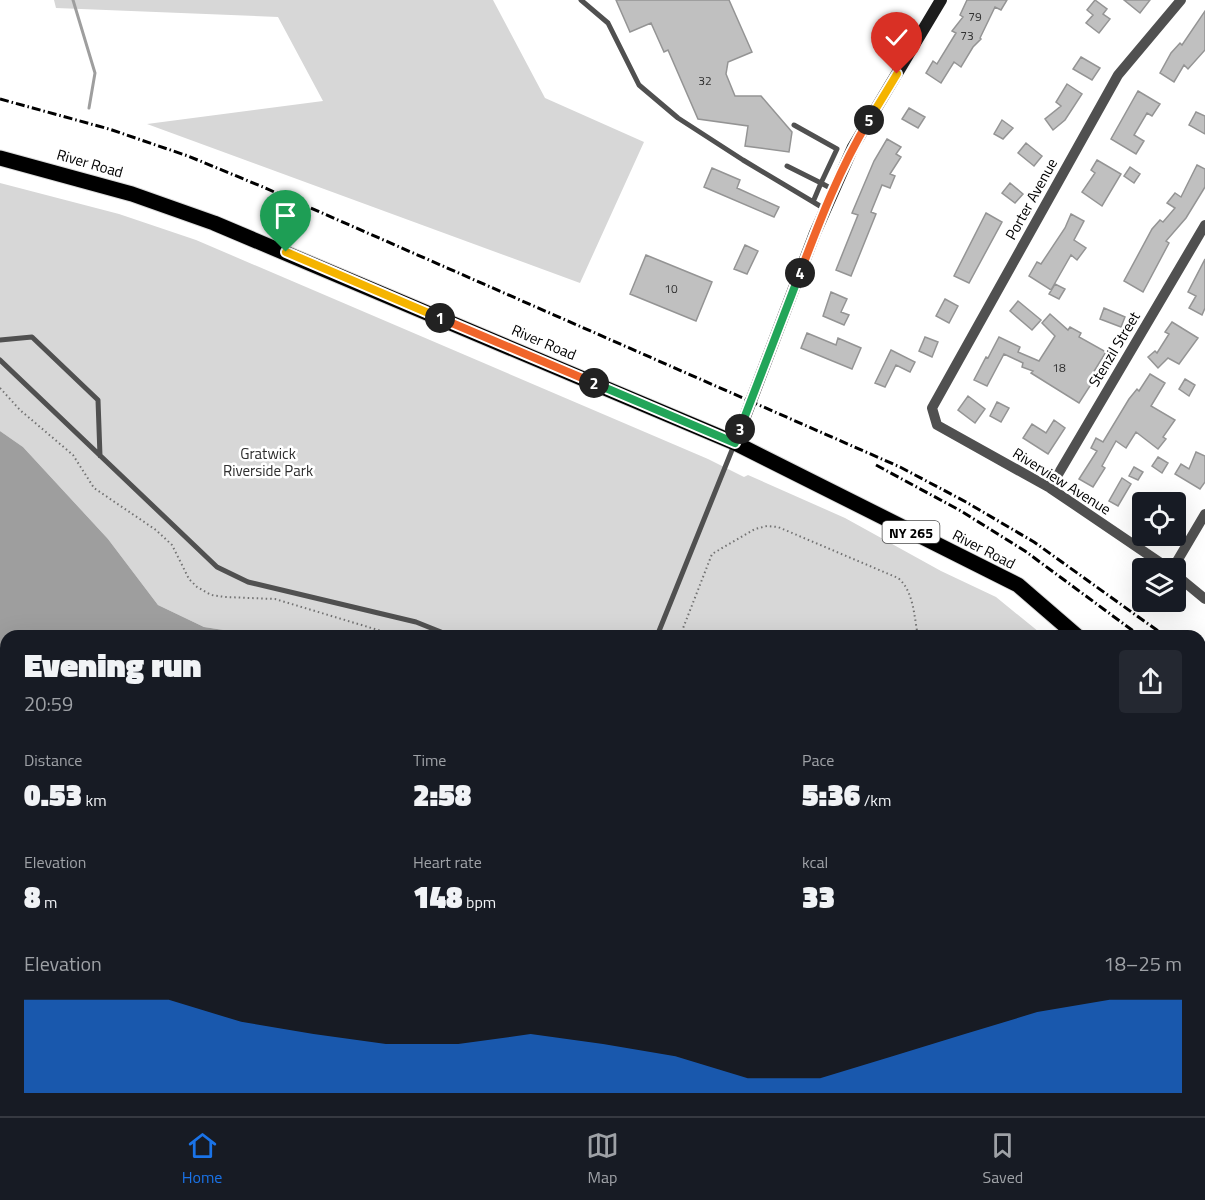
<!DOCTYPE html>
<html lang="en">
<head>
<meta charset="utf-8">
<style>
	:root { --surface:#171b24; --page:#242831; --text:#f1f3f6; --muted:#9ea1a6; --line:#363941; --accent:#1a73e8 }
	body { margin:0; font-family:"Titillium Web",sans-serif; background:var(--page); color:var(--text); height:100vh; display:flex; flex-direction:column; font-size:22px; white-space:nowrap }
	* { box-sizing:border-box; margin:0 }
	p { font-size:20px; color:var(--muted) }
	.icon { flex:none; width:33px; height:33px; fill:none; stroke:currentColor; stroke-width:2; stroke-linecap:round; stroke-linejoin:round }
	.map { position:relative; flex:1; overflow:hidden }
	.side { position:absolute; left:0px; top:630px; width:1206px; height:486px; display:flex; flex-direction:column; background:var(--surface); border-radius:18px 18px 0 0; box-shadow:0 6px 24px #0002 }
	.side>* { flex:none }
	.controls { position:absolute; left:1132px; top:492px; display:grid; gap:12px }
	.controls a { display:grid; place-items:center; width:54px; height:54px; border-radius:6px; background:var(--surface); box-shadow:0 6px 24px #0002; font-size:30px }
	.pin { position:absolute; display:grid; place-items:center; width:51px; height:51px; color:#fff; margin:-62px -26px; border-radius:50% 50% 50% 0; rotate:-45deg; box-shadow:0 0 6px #0007 }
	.pin .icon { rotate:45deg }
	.km { position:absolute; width:30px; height:30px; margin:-15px; border-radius:50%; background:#222; color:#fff; font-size:16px; line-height:30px; text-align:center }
	.round { display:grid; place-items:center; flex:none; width:63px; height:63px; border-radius:6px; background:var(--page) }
	.overview { display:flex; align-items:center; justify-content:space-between; height:102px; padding:0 24px }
	h1 { font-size:33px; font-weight:800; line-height:45px }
	.figures { display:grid; grid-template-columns:repeat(3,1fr); gap:9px; height:102px; padding:6px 24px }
	.figures div { display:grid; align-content:center }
	.figures b { font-size:30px; font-weight:800 }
	.figures small { font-size:16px; font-weight:400 }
	.figures p { font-size:16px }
	.chart { height:168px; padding:12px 24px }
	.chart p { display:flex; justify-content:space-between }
	.chart svg { width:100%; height:108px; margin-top:6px; fill:var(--accent); opacity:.7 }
	.tab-bar { display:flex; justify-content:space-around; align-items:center; height:84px; border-top:2px solid var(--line); background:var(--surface); font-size:16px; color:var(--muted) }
	.tab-bar a { display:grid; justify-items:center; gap:3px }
	.tab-bar .active { color:var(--accent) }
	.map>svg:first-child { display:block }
	.green { fill:#d7d7d7 }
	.water { fill:#9e9e9e }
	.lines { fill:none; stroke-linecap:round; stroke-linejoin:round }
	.stream { stroke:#9e9e9e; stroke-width:3 }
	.building { fill:#c0c0c0; stroke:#949494; stroke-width:1.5 }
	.primary-casing { stroke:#dbdbdb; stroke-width:17 }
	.path { stroke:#727272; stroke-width:2; stroke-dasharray:1.5 3; stroke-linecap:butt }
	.lane { stroke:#505050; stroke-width:5 }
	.street { stroke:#505050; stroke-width:10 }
	.secondary { stroke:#1d1d1d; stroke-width:12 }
	.primary { stroke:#000; stroke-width:15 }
	.rail { stroke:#000; stroke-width:3; stroke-dasharray:9 3 1.5 3; stroke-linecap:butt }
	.split-1-casing { stroke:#fff; stroke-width:12 }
	.split-2-casing { stroke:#fff; stroke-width:12 }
	.split-3-casing { stroke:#fff; stroke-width:12 }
	.split-4-casing { stroke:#fff; stroke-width:12 }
	.split-5-casing { stroke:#fff; stroke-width:12 }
	.split-6-casing { stroke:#fff; stroke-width:12 }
	.split-1 { stroke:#f5b400; stroke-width:8 }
	.split-2 { stroke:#f0652b; stroke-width:8 }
	.split-3 { stroke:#22a559; stroke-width:8 }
	.split-4 { stroke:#22a559; stroke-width:8 }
	.split-5 { stroke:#f0652b; stroke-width:8 }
	.split-6 { stroke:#f5b400; stroke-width:8 }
	.labels { text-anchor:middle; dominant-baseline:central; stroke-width:5; stroke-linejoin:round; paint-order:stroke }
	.number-label { font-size:12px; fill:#303030 }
	.shield { fill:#fff; stroke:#4c4c4c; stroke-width:1.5 }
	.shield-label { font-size:14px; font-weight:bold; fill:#000 }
	.street-label { font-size:15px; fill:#000; stroke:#fff }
	.park-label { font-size:15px; fill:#2e2e2e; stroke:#fff }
</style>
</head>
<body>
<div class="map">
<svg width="1205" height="1116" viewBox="0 0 1205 1116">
	<rect width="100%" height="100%" fill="#fff"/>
	<!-- green -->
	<path class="green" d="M54,0h439l52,98 99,44 -64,141 -433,-159 176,-23 -45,-84 -222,-9z
		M0,183l119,31 77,26 512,219 36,18 4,-2 97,43 96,53 55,26 48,39h-781l-59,-9 -46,-22 -50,-66 -85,-92 -23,-16z
		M1200,763l5,4v246l-5,7z"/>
	<!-- water -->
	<path class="water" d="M0,431l23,16 85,92 50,66 46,22 59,9h-257v474h1194v-43l5,13v36h-1205z"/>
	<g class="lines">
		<!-- stream -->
		<path class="stream" d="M73,0l22,73 -6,35"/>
	</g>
	<!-- building -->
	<path class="building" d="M616,0h113l23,52 -24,10 -2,12 9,22h26l31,36 -3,20 -44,-6 3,-20 -50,-7 -30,-69 -4,2 -13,-29 -21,9z
		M967,0h40l-6,10 -6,-3 -15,31 1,1 -8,8 -12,20 -7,-5 -13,21 -15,-10 7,-12 4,3 19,-31 -4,-2 11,-14 -3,-2z
		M1095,0l12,9 -4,5 7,5 -11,14 -13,-10 7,-8 -6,-5z
		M1124,0h26l-10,13z
		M1205,11v39l-17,19 -4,-4 -10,17 -14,-9 11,-20 9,-10 2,2z
		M1081,57l19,11 -8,12 -19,-11z
		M1067,84l15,10 -17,26 -12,10 -8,-11 16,-13 -5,-4z
		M1138,91l22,13 -8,12 -5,-3 -13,22 10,6 -8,13 -25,-15z
		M909,108l16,9 -7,11 -16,-9z
		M1196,112l9,4v18l-16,-9z
		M1002,120l11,8 -10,11 -9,-5z
		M887,139l14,8 -5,7 5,3 -11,17 5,2 -5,12 -8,-3 -9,22 -2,5 5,2 -25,62 -15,-6 22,-55 -6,-2 22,-52z
		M1026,143l16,13 -8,10 -16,-13z
		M1097,160l24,14 -19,32 -20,-14 13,-19 -4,-3z
		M1197,165l8,4v18l-19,31 -20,23 3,2 -26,49 -19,-11 28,-52 8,-9 3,2 12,-14 -8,-5 8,-10 6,4z
		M1130,167l10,7 -6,9 -10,-7z
		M712,168l28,12 -3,8 42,19 -5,10 -70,-30z
		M1010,183l13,11 -8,9 -13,-10z
		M986,213l16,9 -33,61 -15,-7z
		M1071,214l13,7 -10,19 12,8 -9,12 -6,-5 -20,35 -22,-14 8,-14 4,2 24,-36z
		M745,245l13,6 -11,23 -13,-5z
		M646,255l66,27 -16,39 -66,-27z
		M1205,259v49l-3,7 -13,-7 7,-12 -8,-4z
		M1055,284l10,5 -6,10 -10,-5z
		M831,292l16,7 -6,13 8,3 -5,10 -21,-9z
		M945,299l13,7 -9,17 -13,-7z
		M1018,301l23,19 -9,10 -22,-19z
		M1104,308l21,9 -4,10 -21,-8z
		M1050,314l18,16 2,-3 11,6 -2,4 27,15 -13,21 4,2 -18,28 -48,-30 2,-2 -11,-4 1,-4 -19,-9 -17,32 -13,-6 12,-23 2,1 11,-21 21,10 -2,5 21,9 16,-25 -13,-13z
		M1172,322l26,16 -19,26 -11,-6 -10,10 -10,-11 7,-6 2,2 12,-19 -4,-2z
		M807,333l29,12 2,-7 23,10 -9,21 -51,-21z
		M925,337l13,5 -6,15 -13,-6z
		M891,350l24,12 -5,10 -14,-7 -11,22 -10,-4z
		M1150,374l15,9 -14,23 24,14 -12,17 3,2 -8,10 -22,-17 -10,16 -10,-7 -14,25 3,2 -12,19 -14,-8 18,-28 -6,-3 5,-10 7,4 26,-43 8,-10 2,2z
		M1185,379l10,6 -6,11 -10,-7z
		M968,396l17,13 -10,14 -17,-13z
		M997,402l12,6 -8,14 -11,-6z
		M1054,420l11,8 -17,26 -25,-16 9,-14 14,9z
		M1196,452l9,4v26l-5,7 -25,-15 6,-10 8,5z
		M1158,457l10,6 -6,10 -10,-7z
		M1134,467l9,5 -5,8 -9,-4z
		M1122,478l9,6 -13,22 -9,-5z"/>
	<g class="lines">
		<!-- primary casing -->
		<g class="primary-casing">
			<path id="primary" d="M0,158l132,36 82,29 521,220 283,142 59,51
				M1200,741l5,5"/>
		</g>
		<!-- path -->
		<path class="path" d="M0,388l20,22 53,45 21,33 62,42 16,15 17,34 8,8 14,8 14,2 50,2 123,37
			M680,636l32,-82 43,-25 12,-3 11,1 120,51c16,13 16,39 20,58
			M1200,789l5,5
			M1200,901l5,-3
			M1200,954l5,-6"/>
		<!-- lane -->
		<path class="lane" d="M581,0l27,23 31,62 39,33 65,42 82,49
			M787,166l34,17 16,-34 -43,-24
			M813,202l8,-19 13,7
			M0,340l32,-3 66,63 2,56
			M0,360l217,207 31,15 168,40 35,14
			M657,636l77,-191"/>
		<!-- street -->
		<path class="street" d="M1050,488l155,-263
			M1168,568l-118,-80 -113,-63 -5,-17 186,-333 63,-75
			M1173,568l32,-54
			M1176,575l29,24"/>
		<!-- secondary -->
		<path class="secondary" d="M735,443l80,-210 38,-86 88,-147"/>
		<!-- primary -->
		<use href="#primary" class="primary"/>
		<!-- rail -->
		<path class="rail" d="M0,99l109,30 79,27 75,31 637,280 66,35 68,40 131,94
			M876,465l85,46 64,40 115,85
			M1200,666l5,4
			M1200,686l5,4"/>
	</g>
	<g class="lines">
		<!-- split-1 casing -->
		<g class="split-1-casing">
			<path id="split-1" d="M286,252l154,66"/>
		</g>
		<!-- split-2 casing -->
		<g class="split-2-casing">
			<path id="split-2" d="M440,318l154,65"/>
		</g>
		<!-- split-3 casing -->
		<g class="split-3-casing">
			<path id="split-3" d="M594,383l141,60 5,-14"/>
		</g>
		<!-- split-4 casing -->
		<g class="split-4-casing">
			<path id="split-4" d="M740,429l60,-156"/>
		</g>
		<!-- split-5 casing -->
		<g class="split-5-casing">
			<path id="split-5" d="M800,273c20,-53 40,-105 69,-153"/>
		</g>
		<!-- split-6 casing -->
		<g class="split-6-casing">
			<path id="split-6" d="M869,120l28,-46"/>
		</g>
		<!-- split-1 -->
		<use href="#split-1" class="split-1"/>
		<!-- split-2 -->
		<use href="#split-2" class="split-2"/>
		<!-- split-3 -->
		<use href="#split-3" class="split-3"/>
		<!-- split-4 -->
		<use href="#split-4" class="split-4"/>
		<!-- split-5 -->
		<use href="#split-5" class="split-5"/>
		<!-- split-6 -->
		<use href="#split-6" class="split-6"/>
	</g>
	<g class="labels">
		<!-- number labels -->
		<g class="number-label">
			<text x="975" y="16">79</text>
			<text x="967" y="35">73</text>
			<text x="705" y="80">32</text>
			<text x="671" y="288">10</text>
			<text x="1059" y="367">18</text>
		</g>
		<!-- shield labels -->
		<rect class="shield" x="882.5" y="521" width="57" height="22" rx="4.5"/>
		<g class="shield-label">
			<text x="911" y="532">NY 265</text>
		</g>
		<!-- street labels -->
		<g class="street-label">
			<text transform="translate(90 163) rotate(16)">River Road</text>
			<text transform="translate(1031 199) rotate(-61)">Porter Avenue</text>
			<text transform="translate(544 342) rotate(23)">River Road</text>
			<text transform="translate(1114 349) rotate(-59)">Stenzil Street</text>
			<text transform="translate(1062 481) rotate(32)">Riverview Avenue</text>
			<text transform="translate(984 549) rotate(27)">River Road</text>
		</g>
		<!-- park labels -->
		<g class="park-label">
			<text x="268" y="453">Gratwick<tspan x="268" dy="17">Riverside Park</tspan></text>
		</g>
	</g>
</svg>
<div class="controls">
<a><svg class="icon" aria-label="locate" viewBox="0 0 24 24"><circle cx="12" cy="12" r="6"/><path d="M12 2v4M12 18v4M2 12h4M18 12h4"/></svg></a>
<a><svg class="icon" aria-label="layers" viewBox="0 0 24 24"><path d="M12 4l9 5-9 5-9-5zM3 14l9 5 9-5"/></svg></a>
</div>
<div class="pin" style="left:286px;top:252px;background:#1e9e55"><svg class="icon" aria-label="arrive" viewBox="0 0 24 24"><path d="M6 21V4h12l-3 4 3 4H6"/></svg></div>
<div class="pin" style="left:897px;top:74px;background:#d93025"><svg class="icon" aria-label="check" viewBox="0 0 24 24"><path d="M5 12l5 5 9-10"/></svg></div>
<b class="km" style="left:440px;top:318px">1</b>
<b class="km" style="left:594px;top:383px">2</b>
<b class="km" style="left:740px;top:429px">3</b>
<b class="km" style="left:800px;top:273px">4</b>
<b class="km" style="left:869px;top:120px">5</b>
<section class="side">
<div class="overview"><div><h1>Evening run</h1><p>20:59</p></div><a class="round"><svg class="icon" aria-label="share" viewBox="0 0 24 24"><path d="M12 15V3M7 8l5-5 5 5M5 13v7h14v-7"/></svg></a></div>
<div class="figures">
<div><p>Distance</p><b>0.53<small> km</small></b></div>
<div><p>Time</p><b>2:58</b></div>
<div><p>Pace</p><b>5:36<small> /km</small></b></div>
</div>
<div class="figures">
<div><p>Elevation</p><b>8<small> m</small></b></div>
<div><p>Heart rate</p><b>148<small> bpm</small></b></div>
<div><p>kcal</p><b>33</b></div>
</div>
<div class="chart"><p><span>Elevation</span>18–25 m</p>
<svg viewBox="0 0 160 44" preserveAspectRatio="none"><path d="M0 44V6L10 6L20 6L30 15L40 20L50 24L60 24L70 20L80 24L90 29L100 38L110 38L120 29L130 20L140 11L150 6L160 6V44z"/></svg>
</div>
</section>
</div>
<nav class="tab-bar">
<a class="active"><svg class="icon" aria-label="home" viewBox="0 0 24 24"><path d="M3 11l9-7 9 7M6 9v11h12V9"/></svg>Home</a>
<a><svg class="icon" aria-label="map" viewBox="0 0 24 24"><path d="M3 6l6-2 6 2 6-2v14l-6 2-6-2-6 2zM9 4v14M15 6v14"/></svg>Map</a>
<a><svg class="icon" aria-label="saved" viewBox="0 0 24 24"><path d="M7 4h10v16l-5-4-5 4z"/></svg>Saved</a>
</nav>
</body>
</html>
